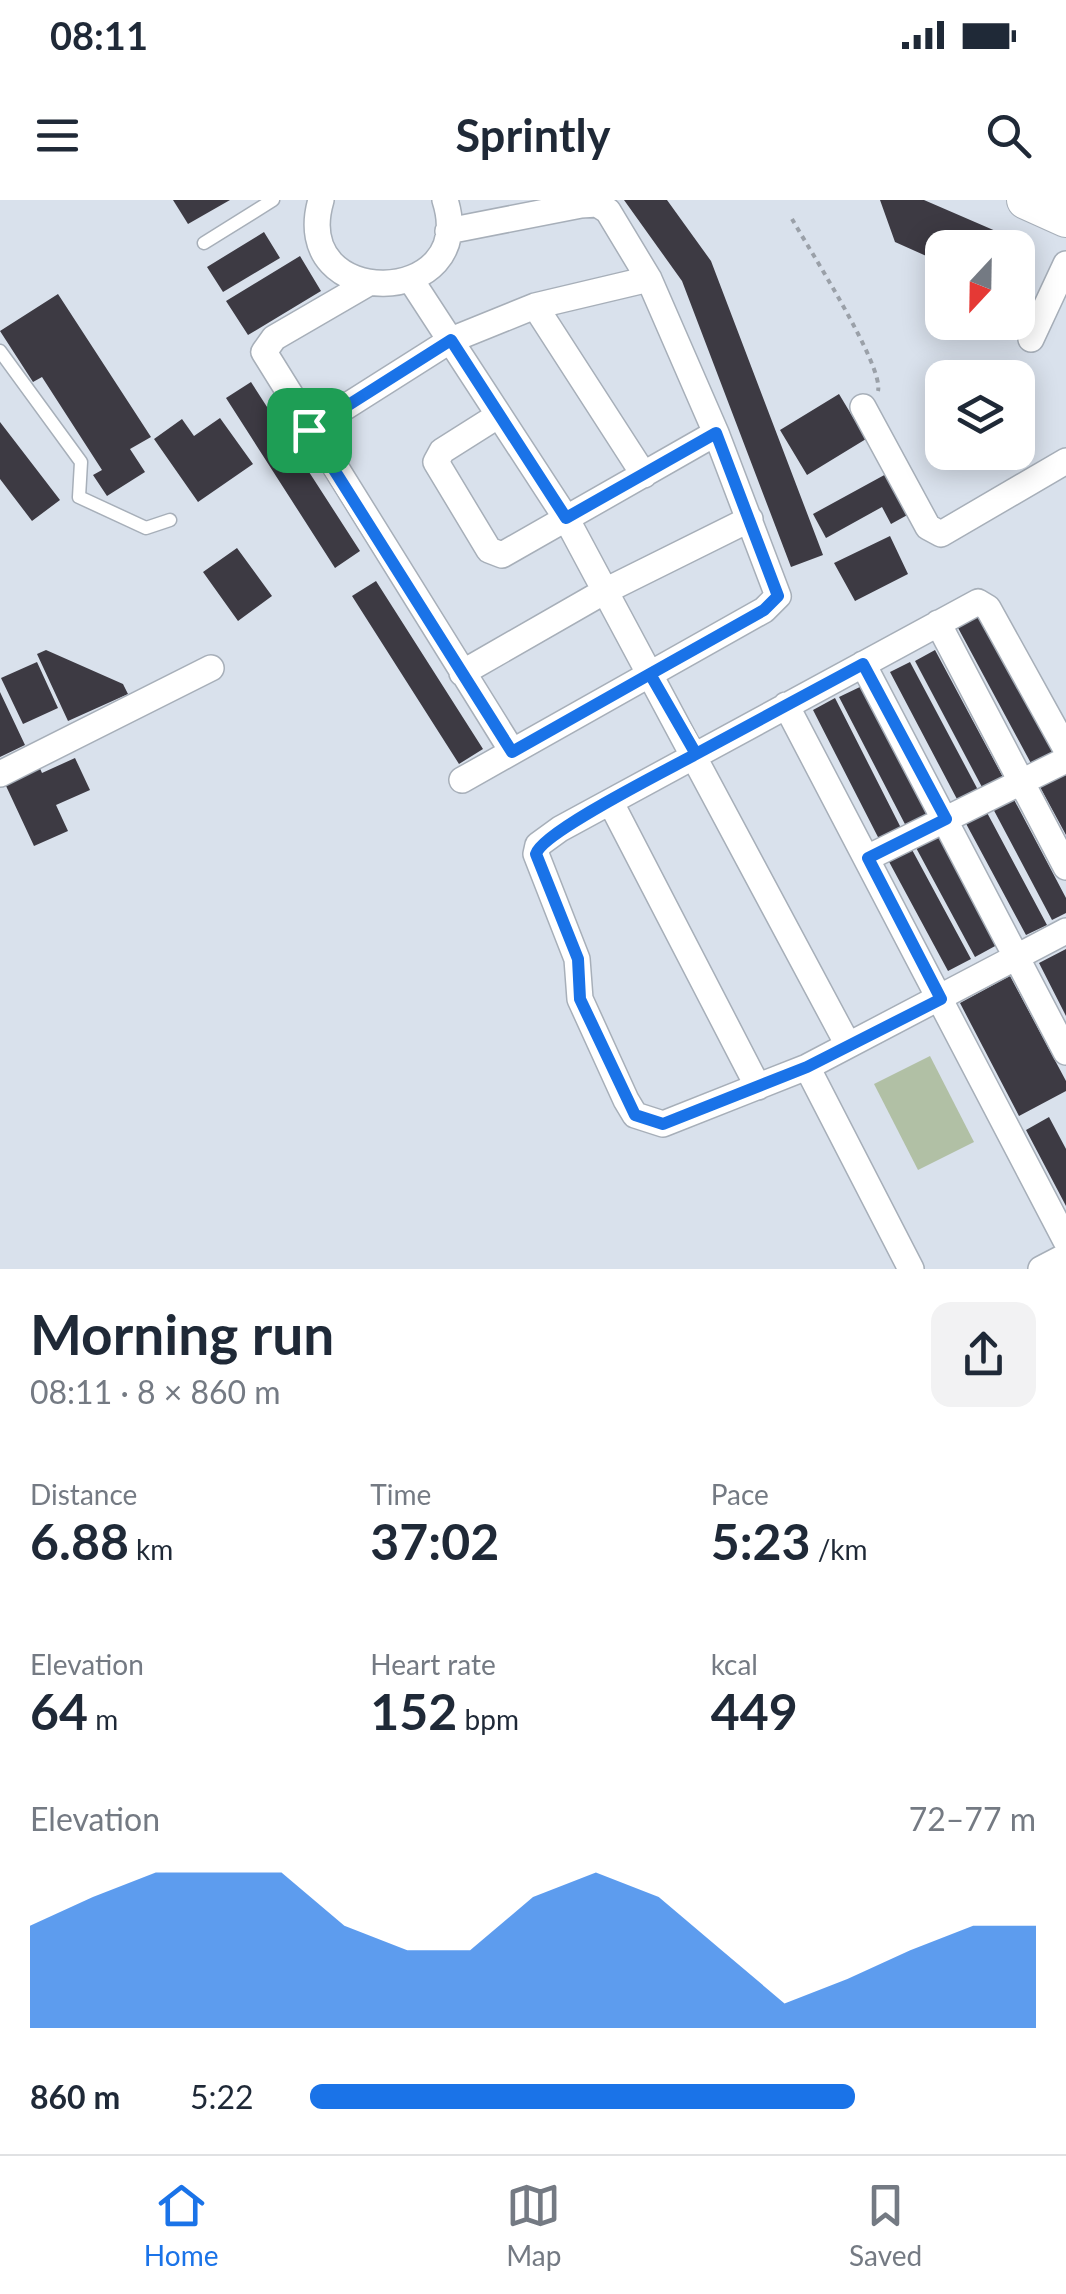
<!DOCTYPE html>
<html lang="en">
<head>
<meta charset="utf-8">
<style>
	:root { --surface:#fff; --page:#f2f2f3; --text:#1f2937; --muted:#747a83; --line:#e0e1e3; --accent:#1a73e8 }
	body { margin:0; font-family:Lato,sans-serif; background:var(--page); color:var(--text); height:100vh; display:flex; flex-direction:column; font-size:38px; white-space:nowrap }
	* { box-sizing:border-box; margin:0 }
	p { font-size:32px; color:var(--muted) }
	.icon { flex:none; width:55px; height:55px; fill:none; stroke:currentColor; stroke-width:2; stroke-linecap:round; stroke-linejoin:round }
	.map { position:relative; height:1069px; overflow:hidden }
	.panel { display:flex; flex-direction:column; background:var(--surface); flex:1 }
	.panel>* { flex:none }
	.needle { width:65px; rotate:202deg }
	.tools { position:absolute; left:925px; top:30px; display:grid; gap:20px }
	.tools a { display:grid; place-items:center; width:110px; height:110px; border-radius:20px; background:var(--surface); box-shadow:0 5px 25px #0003; font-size:50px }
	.pin { position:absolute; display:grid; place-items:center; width:85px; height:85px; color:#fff; margin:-42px; border-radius:20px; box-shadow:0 5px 15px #0006 }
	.round { display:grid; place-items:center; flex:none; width:105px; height:105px; border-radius:20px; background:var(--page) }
	.headline { display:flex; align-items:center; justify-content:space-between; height:170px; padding:0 30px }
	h1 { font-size:55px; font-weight:700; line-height:75px }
	.metrics { display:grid; grid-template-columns:repeat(3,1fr); gap:15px; height:170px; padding:10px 30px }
	.metrics div { display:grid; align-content:center }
	.metrics b { font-size:50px; font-weight:700 }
	.metrics small { font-size:28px; font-weight:400 }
	.metrics p { font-size:28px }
	.chart { height:280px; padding:20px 30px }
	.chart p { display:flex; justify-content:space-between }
	.chart svg { width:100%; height:180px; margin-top:10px; fill:var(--accent); opacity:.7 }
	ul { padding:0 30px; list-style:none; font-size:32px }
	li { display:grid; grid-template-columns:160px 120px 1fr; align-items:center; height:75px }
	li i { height:25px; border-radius:12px; background:var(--accent) }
	.status { display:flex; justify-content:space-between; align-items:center; height:70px; padding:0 50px; background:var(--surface); direction:ltr }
	.status svg { height:28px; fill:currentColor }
	header { display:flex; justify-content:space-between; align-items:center; height:130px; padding:0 30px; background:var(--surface); font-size:45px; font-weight:700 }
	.tabs { display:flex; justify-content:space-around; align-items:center; height:140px; border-top:2px solid var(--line); background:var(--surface); font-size:28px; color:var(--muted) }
	.tabs a { display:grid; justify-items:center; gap:5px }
	.tabs .current { color:var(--accent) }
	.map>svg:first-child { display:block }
	.green { fill:#b1c0a5 }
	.building { fill:#3d3a43 }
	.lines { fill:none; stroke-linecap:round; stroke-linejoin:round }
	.lane-casing { stroke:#a7afb9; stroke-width:15 }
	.street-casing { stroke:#a7afb9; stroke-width:28 }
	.secondary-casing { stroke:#a7afb9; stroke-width:40 }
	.path { stroke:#9aa0a8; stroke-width:4; stroke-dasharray:5 5; stroke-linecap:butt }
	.lane { stroke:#fff; stroke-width:12 }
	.street { stroke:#fff; stroke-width:25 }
	.secondary { stroke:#fff; stroke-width:38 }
	.route-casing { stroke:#fff; stroke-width:20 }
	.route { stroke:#1a73e8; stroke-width:12 }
</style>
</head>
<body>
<div class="status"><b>08:11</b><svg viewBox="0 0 49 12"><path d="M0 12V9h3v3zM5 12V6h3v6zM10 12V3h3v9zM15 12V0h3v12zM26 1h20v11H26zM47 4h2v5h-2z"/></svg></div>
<header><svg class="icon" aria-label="menu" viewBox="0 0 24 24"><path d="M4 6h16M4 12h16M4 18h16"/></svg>Sprintly<svg class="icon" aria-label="search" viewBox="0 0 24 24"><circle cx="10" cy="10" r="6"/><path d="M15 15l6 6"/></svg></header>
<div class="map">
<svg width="1066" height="1069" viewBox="0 0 1066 1069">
	<rect width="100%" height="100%" fill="#d9e1ec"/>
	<!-- green -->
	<path class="green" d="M930,856l44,86 -56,28 -44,-86z"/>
	<!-- building -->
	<path class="building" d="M173,0h57l-42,24z
		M624,0h43l44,61 112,294 -32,12 -109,-286z
		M880,0h44l74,32 -6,16h-50v15l-47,-21z
		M264,32l16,26 -57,34 -16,-25z
		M300,56l21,35 -73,44 -22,-34z
		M58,94l93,143 -21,12 15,23 -38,24 -14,-21 9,-5 -60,-93 -9,5 -33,-51z
		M251,182l109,169 -25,17 -109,-170z
		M839,194l27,45 -59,36 -27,-45z
		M220,218l33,46 -55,38 -44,-63 28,-20 12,17z
		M0,222l60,78 -28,21 -32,-42z
		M888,273l23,40 -20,11 -9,-17 -56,31 -13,-24z
		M890,336l18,38 -53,27 -21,-38z
		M237,348l35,48 -34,25 -35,-49z
		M376,381l107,168 -24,15 -107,-168z
		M979,415l76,140 -22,12 -76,-141z
		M46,450l77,34 5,10 -60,27 -31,-67z
		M935,450l69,129 -21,10 -68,-128z
		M37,462l21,46 -35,16 -22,-46z
		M910,462l68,128 -20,11 -68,-129z
		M862,486l67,130 -22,12 -68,-131z
		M0,492l25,53 -25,12z
		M835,498l67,132 -22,11 -67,-131z
		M35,557l7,16 33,-15 15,32 -34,15 12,26 -34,15 -34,-73z
		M1064,572l2,4v59l-27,-50z
		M1010,592l56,106v15l-14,7 -62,-117z
		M984,607l63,118 -21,10 -63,-117z
		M937,632l60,113 -22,12 -61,-113z
		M910,646l61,113 -23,12 -61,-113z
		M1066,749v67l-27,-53z
		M1010,776l56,105v10l-47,25 -59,-113z
		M1049,917l17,32v57l-40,-76z"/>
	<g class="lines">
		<!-- lane casing -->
		<g class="lane-casing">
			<path id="lane" d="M204,43l69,-43
				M0,151l81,111 -2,35 67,31 24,-8"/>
		</g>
		<!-- street casing -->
		<g class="street-casing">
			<path id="street" d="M321,0c-33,113 159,109 124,0
				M448,31l133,-26 16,-1 11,7 41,68 67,154 62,163 -14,14 -302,170
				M411,80l155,238 282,527
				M367,84l-93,54 -10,14 248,399
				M535,106l109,169
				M1031,139l35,-75
				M863,207l65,120 13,7 125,-73
				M499,215l-57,36 -6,11 53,88 13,5 214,-122
				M309,230l142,-90 84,-34 114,-27
				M938,423l128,244
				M863,464l203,388
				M462,473l143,-82 145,-72
				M786,505l280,536
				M1066,549l-78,-141 -10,-6 -418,227 -22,16 -2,9 41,105 3,40 46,101 9,15 28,9 144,-57 259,-136
				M0,574l211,-106
				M611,603l147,284
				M867,658l199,-98
				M807,867l104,202
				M1041,1069l25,-13"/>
		</g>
		<!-- secondary casing -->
		<g class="secondary-casing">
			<path id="secondary" d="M1026,0l40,18"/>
		</g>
		<!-- path -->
		<path class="path" d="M792,19c17,30 92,147 86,172"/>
		<!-- lane -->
		<use href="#lane" class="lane"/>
		<!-- street -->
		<use href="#street" class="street"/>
		<!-- secondary -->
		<use href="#secondary" class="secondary"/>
	</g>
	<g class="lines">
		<!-- route casing -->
		<g class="route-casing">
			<path id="route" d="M309,230l203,322 138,-78 46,80c-27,15 -154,78 -160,100l42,105 2,40 55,116 28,9 144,-57 134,-68 -73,-141 78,-39 -83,-155 -167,90 -46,-80 114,-64 14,-14 -62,-163 -150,85 -115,-178 -142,90"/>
		</g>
		<!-- route -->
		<use href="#route" class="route"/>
	</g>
</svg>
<div class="tools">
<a><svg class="needle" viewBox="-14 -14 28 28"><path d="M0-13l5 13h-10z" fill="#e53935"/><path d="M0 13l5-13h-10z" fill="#747a83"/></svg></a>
<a><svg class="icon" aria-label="layers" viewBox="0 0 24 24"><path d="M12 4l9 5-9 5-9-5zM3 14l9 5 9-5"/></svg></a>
</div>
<div class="pin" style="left:309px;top:230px;background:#1e9e55"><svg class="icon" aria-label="arrive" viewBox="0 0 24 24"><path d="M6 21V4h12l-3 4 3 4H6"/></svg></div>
</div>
<section class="panel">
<div class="headline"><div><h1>Morning run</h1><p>08:11 · 8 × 860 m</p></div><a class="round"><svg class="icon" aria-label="share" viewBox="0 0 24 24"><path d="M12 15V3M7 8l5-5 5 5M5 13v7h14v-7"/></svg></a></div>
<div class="metrics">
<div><p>Distance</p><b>6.88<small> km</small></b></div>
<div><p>Time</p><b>37:02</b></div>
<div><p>Pace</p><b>5:23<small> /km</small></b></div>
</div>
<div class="metrics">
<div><p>Elevation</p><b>64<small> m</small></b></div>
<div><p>Heart rate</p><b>152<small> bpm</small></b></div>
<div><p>kcal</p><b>449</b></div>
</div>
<div class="chart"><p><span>Elevation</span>72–77 m</p>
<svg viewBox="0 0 160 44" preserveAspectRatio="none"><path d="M0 44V19L10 12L20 6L30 6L40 6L50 19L60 25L70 25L80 12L90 6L100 12L110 25L120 38L130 32L140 25L150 19L160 19V44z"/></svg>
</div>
<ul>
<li><b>860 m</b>5:22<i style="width:75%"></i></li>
</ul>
</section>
<nav class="tabs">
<a class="current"><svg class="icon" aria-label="home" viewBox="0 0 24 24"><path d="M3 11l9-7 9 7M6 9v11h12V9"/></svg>Home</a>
<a><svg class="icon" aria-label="map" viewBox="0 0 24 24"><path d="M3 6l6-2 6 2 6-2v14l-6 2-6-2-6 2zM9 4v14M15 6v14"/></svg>Map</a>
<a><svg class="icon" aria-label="saved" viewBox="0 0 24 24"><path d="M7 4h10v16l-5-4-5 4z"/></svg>Saved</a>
</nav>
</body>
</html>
